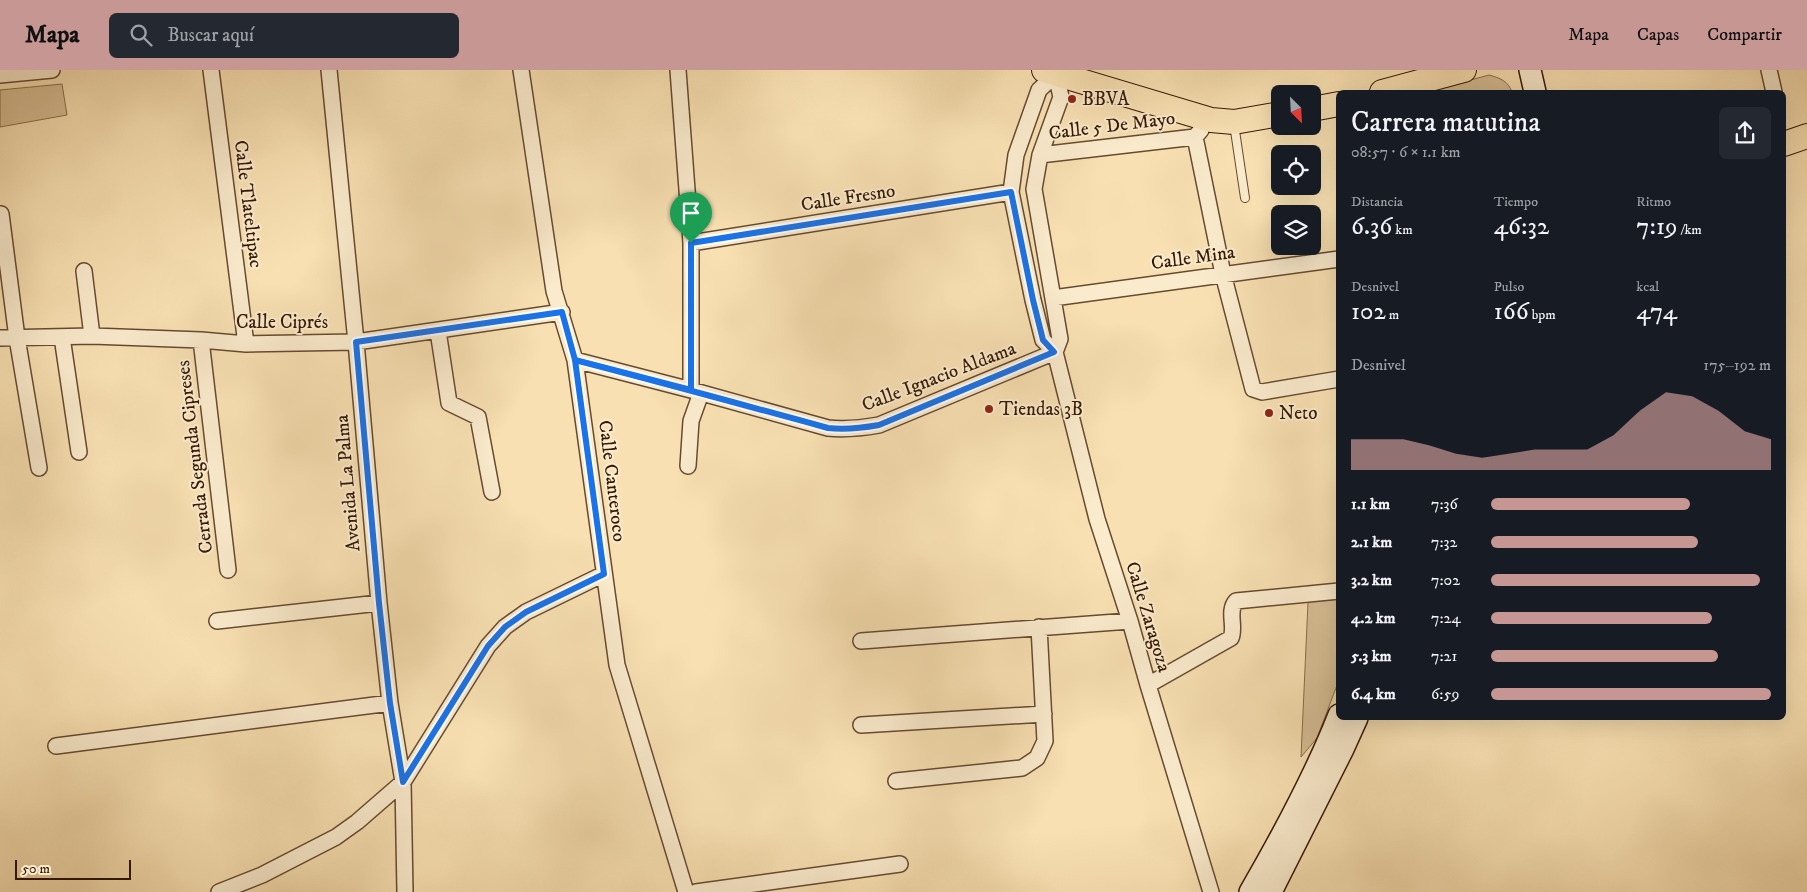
<!DOCTYPE html>
<html lang="es">
<head>
<meta charset="utf-8">
<style>
	:root { --surface:#171b24; --page:#242831; --text:#f1f3f6; --muted:#9ea1a6; --accent:#c59692 }
	body { margin:0; font-family:"IM FELL DW Pica",serif; background:var(--page); color:var(--text); height:100vh; display:flex; flex-direction:column; font-size:19px; white-space:nowrap }
	* { box-sizing:border-box; margin:0 }
	p { font-size:16px; color:var(--muted) }
	.icon { flex:none; width:28px; height:28px; fill:none; stroke:currentColor; stroke-width:2; stroke-linecap:round; stroke-linejoin:round }
	.map { position:relative; flex:1; overflow:hidden }
	.panel { position:absolute; left:1336px; top:20px; width:450px; height:630px; display:flex; flex-direction:column; background:var(--surface); border-radius:8px; box-shadow:0 5px 20px #0002 }
	.panel>* { flex:none }
	.needle { width:32px; rotate:156deg }
	.tools { position:absolute; left:1271px; top:15px; display:grid; gap:10px }
	.tools a { display:grid; place-items:center; width:50px; height:50px; border-radius:8px; background:var(--surface); box-shadow:0 5px 20px #0002; font-size:25px }
	.scale { position:absolute; left:15px; bottom:12px; width:116px; box-sizing:border-box; padding-left:5px; border:2px solid #361904; border-top:0; font-size:14px; line-height:18px; white-space:nowrap; color:#361904; -webkit-text-stroke:4px #faebcd; paint-order:stroke }
	.pin { position:absolute; display:grid; place-items:center; width:42px; height:42px; color:#fff; margin:-51px -21px; border-radius:50% 50% 50% 0; rotate:-45deg; box-shadow:0 0 5px #0007 }
	.pin .icon { rotate:45deg }
	.round { display:grid; place-items:center; flex:none; width:52px; height:52px; border-radius:8px; background:var(--page) }
	.overview { display:flex; align-items:center; justify-content:space-between; height:85px; padding:0 15px }
	h1 { font-size:28px; font-weight:600; line-height:38px }
	.metrics { display:grid; grid-template-columns:repeat(3,1fr); gap:8px; height:85px; padding:5px 15px }
	.metrics div { display:grid; align-content:center }
	.metrics b { font-size:25px; font-weight:600 }
	.metrics small { font-size:14px; font-weight:400 }
	.metrics p { font-size:14px }
	.chart { height:140px; padding:10px 15px }
	.chart p { display:flex; justify-content:space-between }
	.chart svg { width:100%; height:90px; margin-top:5px; fill:var(--accent); opacity:.7 }
	ul { padding:0 15px; list-style:none; font-size:16px }
	li { display:grid; grid-template-columns:80px 60px 1fr; align-items:center; height:38px }
	li i { height:12px; border-radius:6px; background:var(--accent) }
	header { display:flex; align-items:center; gap:30px; box-sizing:border-box; height:70px; padding:0 25px; background:var(--accent); color:#111 }
	header strong { font-size:24px }
	nav { display:flex; gap:28px; margin-inline-start:auto; font-size:18px }
	.search { width:350px; height:45px; background:var(--page); display:flex; align-items:center; gap:12px; box-sizing:border-box; padding:0 18px; border-radius:8px; color:var(--muted); font-size:19px }
	.map>svg:first-child { display:block }
	.green { fill:#d7be94; stroke:#866c4c }
	.lines { fill:none; stroke-linecap:round; stroke-linejoin:round }
	.service-casing { stroke:#664b30; stroke-width:10 }
	.minor-casing { stroke:#664b30; stroke-width:18 }
	.secondary-casing { stroke:#361904; stroke-width:24 }
	.primary-casing { stroke:#361904; stroke-width:26 }
	.service { stroke:#faebcd; stroke-width:8 }
	.minor { stroke:#faebcd; stroke-width:15 }
	.secondary { stroke:#faebcd; stroke-width:21 }
	.primary { stroke:#f8e0b2; stroke-width:24 }
	.route-casing { stroke:#fff; stroke-width:10 }
	.route { stroke:#1a73e8; stroke-width:6 }
	.poi-dot { fill:#8f2418; stroke:#faebcd; stroke-width:2 }
	.labels { text-anchor:middle; dominant-baseline:central; stroke-width:4; stroke-linejoin:round; paint-order:stroke }
	.poi-label { font-size:19px; fill:#361904; stroke:#faebcd; text-anchor:start }
	.street-label { font-size:19px; fill:#361904; stroke:#faebcd }
</style>
</head>
<body>
<header>
<strong>Mapa</strong>
<div class="search"><svg class="icon" aria-label="search" viewBox="0 0 24 24"><circle cx="10" cy="10" r="6"/><path d="M15 15l6 6"/></svg>Buscar aquí</div>
<nav><a>Mapa</a><a>Capas</a><a>Compartir</a></nav>
</header>
<div class="map">
<svg width="1807" height="822" viewBox="0 0 1807 822">
	<rect width="100%" height="100%" fill="#f8e0b2"/>
	<filter id="stains"><feTurbulence type="fractalNoise" baseFrequency=".004" numOctaves="4"/><feColorMatrix values="0 0 0 0 .2 0 0 0 0 .09 0 0 0 0 .02 0 0 0 .5 -.17"/></filter>
	<radialGradient id="worn" r=".72"><stop offset=".6" stop-color="#630" stop-opacity="0"/><stop offset="1" stop-color="#630" stop-opacity=".3"/></radialGradient>
	<!-- green -->
	<path class="green" d="M1489,5c11,3 19,6 23,17h-86z
		M62,14l5,31 -67,12v-37z
		M1339,529v81l-22,58 -16,19 7,-155z"/>
	<g class="lines">
		<!-- service casing -->
		<g class="service-casing">
			<path id="service" d="M1234,54l11,74"/>
		</g>
		<!-- minor casing -->
		<g class="minor-casing">
			<path id="minor" d="M211,0l35,274
				M329,0l27,272 23,261 11,100 13,79 2,110
				M521,0l33,221 21,69 42,305 69,227
				M678,0l13,173v147
				M1769,0l5,22
				M1056,4l-17,16 -23,65 -5,37 22,108 10,40 12,12 42,167 33,102 18,64 63,207
				M0,5l52,-5
				M1195,67l28,137 30,115 9,3 77,-13
				M1040,85l155,-18 6,-7
				M1,144l16,124 22,130
				M691,173l320,-51
				M84,201l8,65
				M1053,228l286,-39
				M438,261l11,72 29,14 14,75
				M62,267l17,115
				M0,268l92,-2 109,4 45,4 110,-2 206,-30
				M201,270l27,230
				M1055,282l5,-13 -26,-150 6,-34 21,-58 -6,-27
				M575,290l116,30 137,38c18,2 34,0 51,-3l176,-73
				M688,396l3,-45 10,-28
				M217,551l162,-18
				M861,571l269,-20
				M1148,615l83,-47c5,-11 -4,-27 5,-37l103,-10
				M861,655l183,-11
				M56,676l334,-43
				M896,711l126,-13 15,-10 8,-17 -6,-114
				M219,822l43,-17 74,-38 21,-15 46,-40 85,-136 17,-19 21,-15 78,-38
				M696,822l204,-28"/>
		</g>
		<!-- secondary casing -->
		<g class="secondary-casing">
			<path id="secondary" d="M1530,0l5,22
				M1250,822c33,-57 65,-116 89,-177
				M1271,822l72,-143 14,-31"/>
		</g>
		<!-- primary casing -->
		<g class="primary-casing">
			<path id="primary" d="M1044,0l167,50 23,2 46,-8
				M1382,22l82,-22
				M1312,39l27,-5
				M1784,74l23,-8"/>
		</g>
		<!-- service -->
		<use href="#service" class="service"/>
		<!-- minor -->
		<use href="#minor" class="minor"/>
		<!-- secondary -->
		<use href="#secondary" class="secondary"/>
		<!-- primary -->
		<use href="#primary" class="primary"/>
	</g>
	<g class="lines">
		<!-- route casing -->
		<g class="route-casing">
			<path id="route" d="M691,173v147l-116,-30 -13,-48 -206,30 23,261 11,100 13,79 85,-136 17,-19 21,-15 78,-38 -29,-214c85,22 169,45 253,68 18,2 34,0 51,-3l175,-73 -11,-12 -10,-40 -22,-108 -320,51"/>
		</g>
		<!-- route -->
		<use href="#route" class="route"/>
	</g>
	<!-- markers -->
	<g class="poi-dot">
		<circle cx="1072" cy="29" r="5"/>
		<circle cx="989" cy="339" r="5"/>
		<circle cx="1269" cy="343" r="5"/>
	</g>
	<g class="labels">
		<!-- poi labels -->
		<g class="poi-label">
			<text x="1082" y="29">BBVA</text>
			<text x="999" y="339">Tiendas 3B</text>
			<text x="1279" y="343">Neto</text>
		</g>
		<!-- street labels -->
		<g class="street-label">
			<text transform="translate(1112 56) rotate(-7)">Calle 5 De Mayo</text>
			<text transform="translate(848 128) rotate(-9)">Calle Fresno</text>
			<text transform="translate(248 134) rotate(83)">Calle Tlateltipac</text>
			<text transform="translate(1193 188) rotate(-8)">Calle Mina</text>
			<text x="282" y="252">Calle Ciprés</text>
			<text transform="translate(939 307) rotate(-21)">Calle Ignacio Aldama</text>
			<text transform="translate(195 387) rotate(-97)">Cerrada Segunda Cipreses</text>
			<text transform="translate(612 411) rotate(83)">Calle Canteroco</text>
			<text transform="translate(348 413) rotate(-95)">Avenida La Palma</text>
			<text transform="translate(1148 547) rotate(73)">Calle Zaragoza</text>
		</g>
	</g>
	<rect width="100%" height="100%" filter="url(#stains)"/>
	<rect width="100%" height="100%" fill="url(#worn)"/>
</svg>
<div class="tools">
<a><svg class="needle" viewBox="-14 -14 28 28"><path d="M0-13l5 13h-10z" fill="#e53935"/><path d="M0 13l5-13h-10z" fill="#9ea1a6"/></svg></a>
<a><svg class="icon" aria-label="locate" viewBox="0 0 24 24"><circle cx="12" cy="12" r="6"/><path d="M12 2v4M12 18v4M2 12h4M18 12h4"/></svg></a>
<a><svg class="icon" aria-label="layers" viewBox="0 0 24 24"><path d="M12 4l9 5-9 5-9-5zM3 14l9 5 9-5"/></svg></a>
</div>
<div class="scale">50 m</div>
<div class="pin" style="left:691px;top:173px;background:#1e9e55"><svg class="icon" aria-label="arrive" viewBox="0 0 24 24"><path d="M6 21V4h12l-3 4 3 4H6"/></svg></div>
<section class="panel">
<div class="overview"><div><h1>Carrera matutina</h1><p>08:57 · 6 × 1.1 km</p></div><a class="round"><svg class="icon" aria-label="share" viewBox="0 0 24 24"><path d="M12 15V3M7 8l5-5 5 5M5 13v7h14v-7"/></svg></a></div>
<div class="metrics">
<div><p>Distancia</p><b>6.36<small> km</small></b></div>
<div><p>Tiempo</p><b>46:32</b></div>
<div><p>Ritmo</p><b>7:19<small> /km</small></b></div>
</div>
<div class="metrics">
<div><p>Desnivel</p><b>102<small> m</small></b></div>
<div><p>Pulso</p><b>166<small> bpm</small></b></div>
<div><p>kcal</p><b>474</b></div>
</div>
<div class="chart"><p><span>Desnivel</span>175–192 m</p>
<svg viewBox="0 0 160 44" preserveAspectRatio="none"><path d="M0 44V29L10 29L20 29L30 32L40 36L50 38L60 36L70 34L80 34L90 34L100 27L110 15L120 6L130 8L140 15L150 25L160 29V44z"/></svg>
</div>
<ul>
<li><b>1.1 km</b>7:36<i style="width:71%"></i></li>
<li><b>2.1 km</b>7:32<i style="width:74%"></i></li>
<li><b>3.2 km</b>7:02<i style="width:96%"></i></li>
<li><b>4.2 km</b>7:24<i style="width:79%"></i></li>
<li><b>5.3 km</b>7:21<i style="width:81%"></i></li>
<li><b>6.4 km</b>6:59<i style="width:100%"></i></li>
</ul>
</section>
</div>
</body>
</html>
